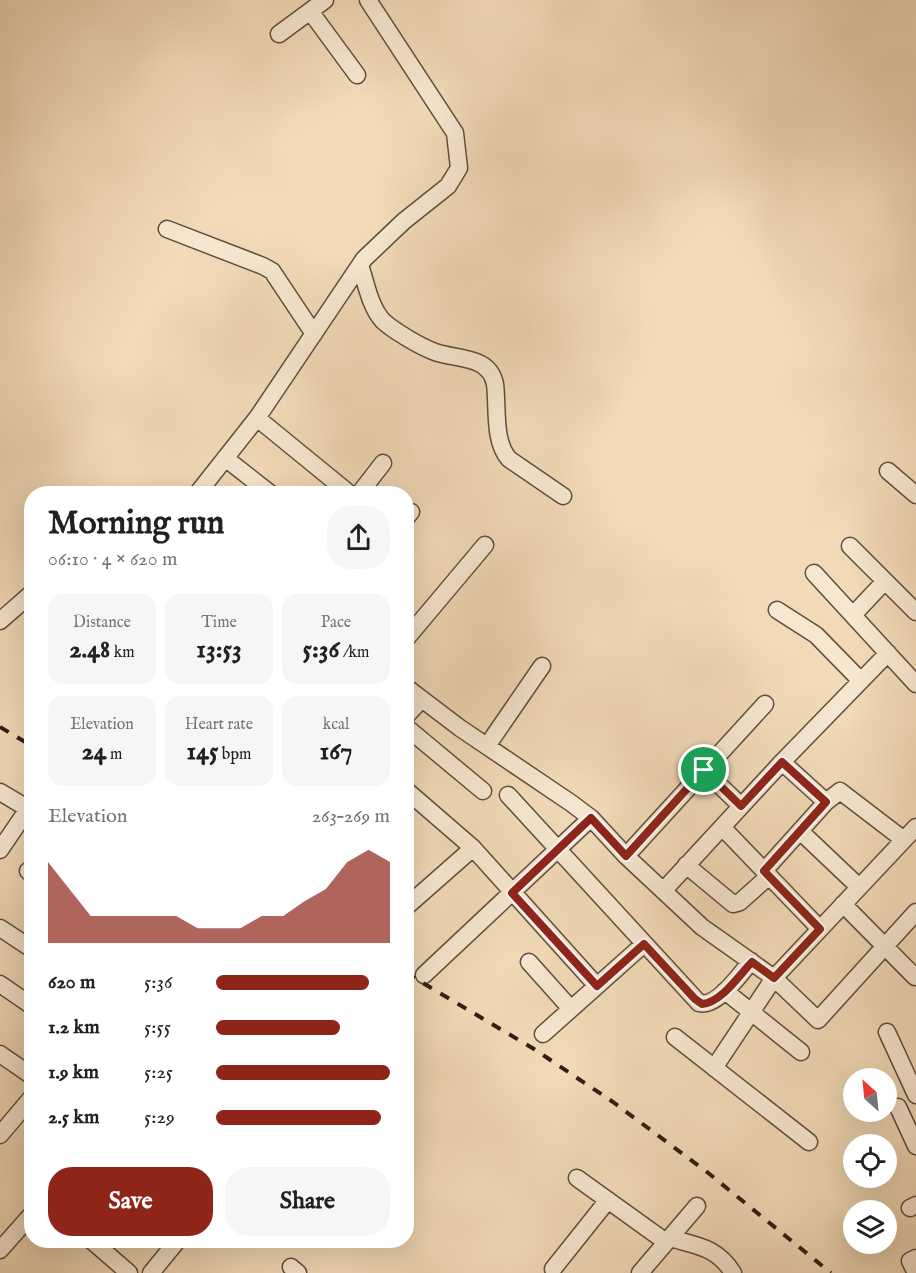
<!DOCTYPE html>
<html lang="en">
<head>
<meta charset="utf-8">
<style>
	:root { --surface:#fff; --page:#f6f6f6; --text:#202124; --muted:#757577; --accent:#8f2418 }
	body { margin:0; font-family:"IM FELL English",serif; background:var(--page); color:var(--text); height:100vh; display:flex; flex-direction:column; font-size:22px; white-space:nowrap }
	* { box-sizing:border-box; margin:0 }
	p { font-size:20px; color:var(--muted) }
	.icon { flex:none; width:33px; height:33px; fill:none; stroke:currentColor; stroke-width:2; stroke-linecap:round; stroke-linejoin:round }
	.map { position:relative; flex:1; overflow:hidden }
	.side { position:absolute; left:24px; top:486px; width:390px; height:762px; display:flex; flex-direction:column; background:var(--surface); border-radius:24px; box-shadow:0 6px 24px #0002 }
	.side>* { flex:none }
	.needle { width:39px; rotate:333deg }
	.controls { position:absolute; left:843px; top:1068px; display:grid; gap:12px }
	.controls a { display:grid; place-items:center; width:54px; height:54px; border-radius:50%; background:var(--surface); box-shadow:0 6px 24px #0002; font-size:30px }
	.pin { position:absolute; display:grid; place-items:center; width:51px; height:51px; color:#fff; margin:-26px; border:3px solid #fff; border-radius:50%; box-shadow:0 2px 6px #0007 }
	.round { display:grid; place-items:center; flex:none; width:63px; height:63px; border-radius:24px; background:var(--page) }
	.summary { display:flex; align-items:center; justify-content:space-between; height:102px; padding:0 24px }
	h1 { font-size:33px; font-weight:700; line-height:45px }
	.metrics { display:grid; grid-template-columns:repeat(3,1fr); gap:9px; height:102px; padding:6px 24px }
	.metrics div { display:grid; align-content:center; border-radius:15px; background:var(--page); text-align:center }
	.metrics b { font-size:26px; font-weight:700 }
	.metrics small { font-size:16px; font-weight:400 }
	.metrics p { font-size:16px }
	.chart { height:168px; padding:12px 24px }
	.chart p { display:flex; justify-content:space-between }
	.chart svg { width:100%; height:108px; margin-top:6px; fill:var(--accent); opacity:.7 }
	.cta { display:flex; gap:12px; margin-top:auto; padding:12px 24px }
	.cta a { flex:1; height:69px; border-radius:24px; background:var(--accent); color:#fff; font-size:24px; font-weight:700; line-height:69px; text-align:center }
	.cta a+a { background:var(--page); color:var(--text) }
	ul { padding:0 24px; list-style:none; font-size:20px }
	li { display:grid; grid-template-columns:96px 72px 1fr; align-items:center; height:45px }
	li i { height:15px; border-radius:8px; background:var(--accent) }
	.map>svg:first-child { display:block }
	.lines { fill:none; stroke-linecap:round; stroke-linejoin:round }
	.minor-casing { stroke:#5f4e3e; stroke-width:19 }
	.minor { stroke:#f7e7d1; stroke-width:16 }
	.rail { stroke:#2e1f15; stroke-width:4; stroke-dasharray:10 10; stroke-linecap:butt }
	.route-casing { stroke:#fff; stroke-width:12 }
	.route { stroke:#8f2418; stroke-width:8 }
</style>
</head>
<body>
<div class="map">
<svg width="916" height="1273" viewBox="0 0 916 1273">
	<rect width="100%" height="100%" fill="#f2dab8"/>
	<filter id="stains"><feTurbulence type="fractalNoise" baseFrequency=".00333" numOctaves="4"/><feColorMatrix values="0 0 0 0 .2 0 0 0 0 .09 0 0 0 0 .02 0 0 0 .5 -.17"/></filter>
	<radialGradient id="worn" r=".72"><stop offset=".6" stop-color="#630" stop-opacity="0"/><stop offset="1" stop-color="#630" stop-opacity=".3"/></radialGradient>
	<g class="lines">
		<!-- minor casing -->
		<g class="minor-casing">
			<path id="minor" d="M310,11l47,64
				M279,34l46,-34
				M167,229l96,37 9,5 42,63
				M360,265c6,18 10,42 23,56 11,10 38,26 52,31 22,8 54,3 60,32 3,23 -2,57 14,75l54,37
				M257,418l93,76
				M225,458l46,36
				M888,471l28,24
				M197,494l60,-76 107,-159 40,-38 44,-35 11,-18 -4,-35 -87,-133
				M359,494l24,-31
				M406,518l5,-6
				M850,546l66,66
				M814,573l102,111
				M777,610l39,25 45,46
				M853,615l32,-34
				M0,621l32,-28
				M406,639l79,-94
				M406,687l54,41 111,75 20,15 35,38 76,71 72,51 142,-151
				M406,716l16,-17
				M406,727l77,64
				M487,746l55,-80
				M782,762l44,40
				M704,770l37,36
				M406,790l67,58 124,138
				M0,792l32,19
				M508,795l191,208c17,5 42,-29 52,-42
				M722,827l98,102
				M800,831l59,56
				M0,850l28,-41
				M626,856l139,-152
				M686,865l47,39 7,-2 29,-26
				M28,871l4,3
				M764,871l62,-69 14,-11 64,49
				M664,890l118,-128 106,-109
				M843,904l72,73
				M406,907l67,-59
				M0,928l32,21
				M529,962l42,47
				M424,975l167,-157
				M0,984l32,22
				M725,991l76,61
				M887,1032l29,63
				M543,1034l101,-90
				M675,1037l134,105
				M0,1054l32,22
				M714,1068l60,-90 44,42 98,-108
				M898,1107l18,39
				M0,1135l32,-38
				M577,1178l89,64
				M910,1208l6,-3
				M670,1238c27,8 47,9 63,35
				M91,1240l38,33
				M0,1250l32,-36
				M291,1267l7,6
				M553,1269l55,-69
				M151,1273l27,-33
				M640,1273l57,-67
				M916,1273l-6,-12 6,-3"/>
		</g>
		<!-- minor -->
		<use href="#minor" class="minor"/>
		<!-- rail -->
		<path class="rail" d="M0,727l32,19
			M406,973l128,76 79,53 94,70 124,101"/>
	</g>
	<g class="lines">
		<!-- route casing -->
		<g class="route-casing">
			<path id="route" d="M782,762l44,40 -62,69 56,58 -46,49 -22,-16c-13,13 -30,40 -50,42l-7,-5 -51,-55 -47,42 -85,-93 79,-75 35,38 78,-86 37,36z"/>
		</g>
		<!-- route -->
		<use href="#route" class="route"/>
	</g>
	<rect width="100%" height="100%" filter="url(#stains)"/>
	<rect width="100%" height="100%" fill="url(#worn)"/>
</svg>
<div class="controls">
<a><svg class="needle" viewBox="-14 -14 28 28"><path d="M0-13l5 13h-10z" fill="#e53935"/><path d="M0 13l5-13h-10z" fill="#757577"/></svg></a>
<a><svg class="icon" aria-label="locate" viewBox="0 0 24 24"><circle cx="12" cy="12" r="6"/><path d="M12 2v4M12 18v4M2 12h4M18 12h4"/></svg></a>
<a><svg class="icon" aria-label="layers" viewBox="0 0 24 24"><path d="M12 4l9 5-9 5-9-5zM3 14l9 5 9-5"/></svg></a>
</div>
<div class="pin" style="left:704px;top:770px;background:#1e9e55"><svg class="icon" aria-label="arrive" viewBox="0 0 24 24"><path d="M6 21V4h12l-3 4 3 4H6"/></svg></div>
<section class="side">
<div class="summary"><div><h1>Morning run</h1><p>06:10 · 4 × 620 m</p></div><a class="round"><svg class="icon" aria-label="share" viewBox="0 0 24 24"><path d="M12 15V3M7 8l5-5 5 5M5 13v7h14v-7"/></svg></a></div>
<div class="metrics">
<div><p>Distance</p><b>2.48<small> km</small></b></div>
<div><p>Time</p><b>13:53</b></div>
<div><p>Pace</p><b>5:36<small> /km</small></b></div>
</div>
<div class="metrics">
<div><p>Elevation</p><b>24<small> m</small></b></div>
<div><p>Heart rate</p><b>145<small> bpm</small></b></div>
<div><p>kcal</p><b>167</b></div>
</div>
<div class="chart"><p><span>Elevation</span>263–269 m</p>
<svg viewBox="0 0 160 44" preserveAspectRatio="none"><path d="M0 44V11L10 22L20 33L30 33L40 33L50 33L60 33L70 38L80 38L90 38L100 33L110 33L120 27L130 22L140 11L150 6L160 11V44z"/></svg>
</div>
<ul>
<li><b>620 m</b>5:36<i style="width:88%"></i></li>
<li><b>1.2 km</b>5:55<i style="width:71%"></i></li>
<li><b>1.9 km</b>5:25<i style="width:100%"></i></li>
<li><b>2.5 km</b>5:29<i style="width:95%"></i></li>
</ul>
<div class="cta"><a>Save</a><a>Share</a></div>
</section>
</div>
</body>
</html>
